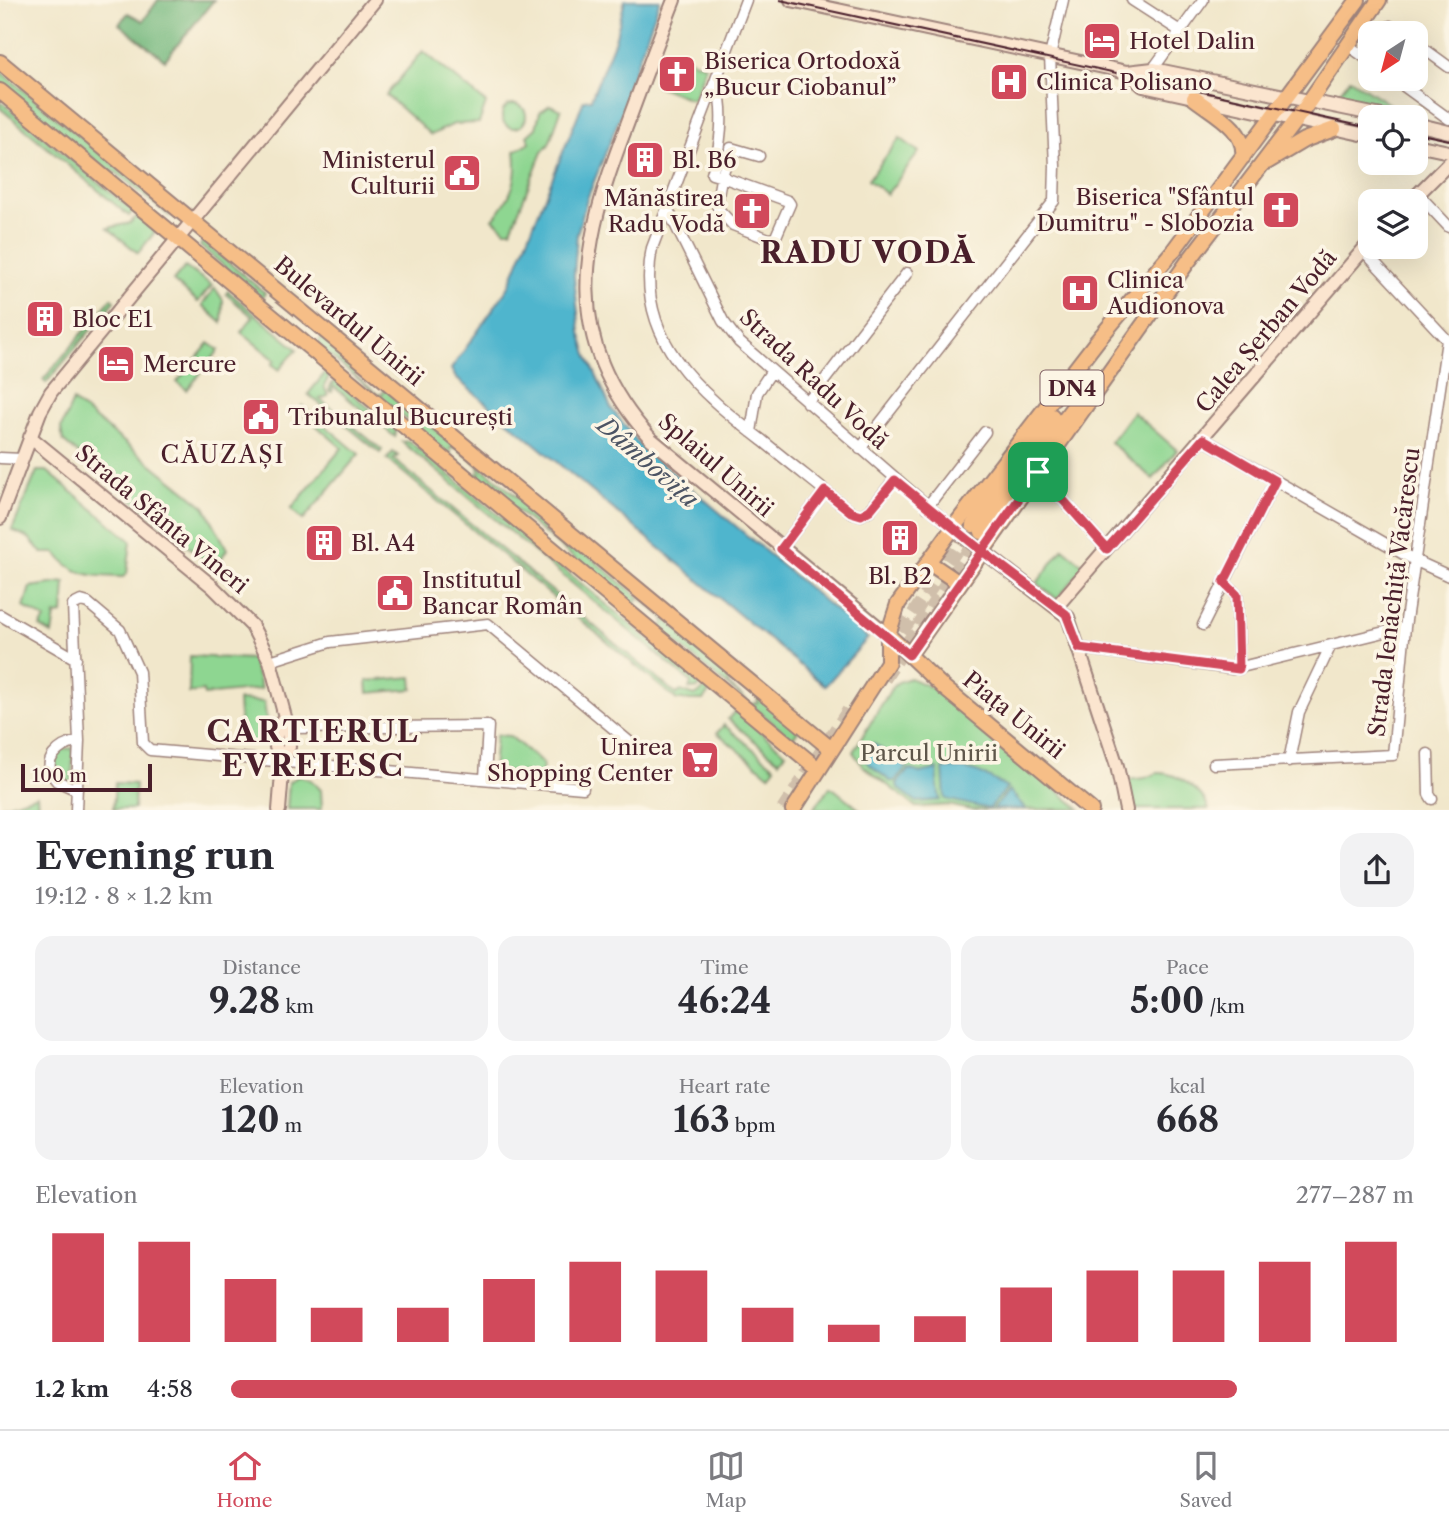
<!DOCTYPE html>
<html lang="en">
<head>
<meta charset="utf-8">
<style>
	:root { --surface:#fff; --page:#f2f2f3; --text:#2b2b33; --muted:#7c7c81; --line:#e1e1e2; --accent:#d1495b }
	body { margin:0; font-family:"Libre Caslon Text",serif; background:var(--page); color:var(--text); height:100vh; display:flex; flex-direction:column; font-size:26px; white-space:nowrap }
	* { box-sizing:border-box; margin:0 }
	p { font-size:23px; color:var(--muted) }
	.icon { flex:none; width:38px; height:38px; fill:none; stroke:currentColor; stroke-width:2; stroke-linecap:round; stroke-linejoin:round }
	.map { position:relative; height:810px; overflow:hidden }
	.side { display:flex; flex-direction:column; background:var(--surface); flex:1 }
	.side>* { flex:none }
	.needle { width:46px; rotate:216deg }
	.tools { position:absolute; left:1358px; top:21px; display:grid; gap:14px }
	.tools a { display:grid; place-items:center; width:70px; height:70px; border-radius:14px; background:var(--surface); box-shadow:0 7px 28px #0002; font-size:35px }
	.scale { position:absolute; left:21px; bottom:18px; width:131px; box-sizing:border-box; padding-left:7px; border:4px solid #4a1f2b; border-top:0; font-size:19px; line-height:24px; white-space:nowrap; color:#4a1f2b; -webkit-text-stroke:5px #fcf5e5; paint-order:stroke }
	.pin { position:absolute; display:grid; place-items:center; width:60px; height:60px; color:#fff; margin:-30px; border-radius:14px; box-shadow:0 4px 10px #0006 }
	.round { display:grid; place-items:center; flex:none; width:74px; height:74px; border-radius:21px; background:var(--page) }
	.head { display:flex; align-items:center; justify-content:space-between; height:119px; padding:0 35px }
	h1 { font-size:38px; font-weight:700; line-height:52px }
	.stats { display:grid; grid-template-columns:repeat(3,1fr); gap:10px; height:119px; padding:7px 35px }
	.stats div { display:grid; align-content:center; border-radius:18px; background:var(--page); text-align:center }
	.stats b { font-size:35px; font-weight:700 }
	.stats small { font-size:19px; font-weight:400 }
	.stats p { font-size:19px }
	.chart { height:196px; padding:14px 35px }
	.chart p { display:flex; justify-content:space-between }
	.chart svg { width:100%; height:126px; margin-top:7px; stroke:var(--accent); stroke-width:6 }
	ul { padding:0 35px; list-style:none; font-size:23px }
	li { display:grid; grid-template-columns:112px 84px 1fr; align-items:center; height:52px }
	li i { height:18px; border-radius:9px; background:var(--accent) }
	.tab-bar { display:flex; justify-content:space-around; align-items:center; height:98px; border-top:2px solid var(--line); background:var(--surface); font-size:19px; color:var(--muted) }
	.tab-bar a { display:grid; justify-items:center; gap:4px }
	.tab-bar .on { color:var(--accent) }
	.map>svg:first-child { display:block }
	.green { fill:#8ed691; stroke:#6c7a5e; stroke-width:2; fill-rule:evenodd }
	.forest { fill:#72b77b; stroke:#5e6b53; stroke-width:2 }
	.water { fill:#4fb5cd; stroke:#4c6a7c; stroke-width:2 }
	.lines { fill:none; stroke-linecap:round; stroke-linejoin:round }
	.primary-tunnel { stroke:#d0bfab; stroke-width:14; stroke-dasharray:14 7; stroke-linecap:butt }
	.street-casing { stroke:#9e837b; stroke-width:13 }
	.secondary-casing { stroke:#9e837b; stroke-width:16 }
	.primary-casing { stroke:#9e837b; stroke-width:18 }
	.street { stroke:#fff; stroke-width:10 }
	.secondary { stroke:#fbe5cf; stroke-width:12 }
	.primary { stroke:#f6be87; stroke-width:14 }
	.tram { stroke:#4a1f2b; stroke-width:2 }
	.route-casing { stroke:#fff; stroke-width:14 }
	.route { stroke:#d1495b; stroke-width:9 }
	.labels { text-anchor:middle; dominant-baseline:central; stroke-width:7; stroke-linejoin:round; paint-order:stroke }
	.shield { fill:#fcf5e5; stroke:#7f5f63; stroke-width:2 }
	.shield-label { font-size:21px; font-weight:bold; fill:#4a1f2b }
	.poi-label { font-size:23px; fill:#4a1f2b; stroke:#fcf5e5; text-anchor:start }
	.street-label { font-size:23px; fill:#4a1f2b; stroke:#fcf5e5 }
	.park-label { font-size:23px; fill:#5e564a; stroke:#fcf5e5 }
	.neighbourhood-label { font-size:24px; letter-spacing:2px; fill:#4a1f2b; stroke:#fcf5e5 }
	.water-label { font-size:24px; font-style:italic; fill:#4c5464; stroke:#fcf5e5 }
	.district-label { font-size:30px; font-weight:bold; letter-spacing:2px; fill:#4a1f2b; stroke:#fcf5e5 }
</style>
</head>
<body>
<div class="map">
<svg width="1449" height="810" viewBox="0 0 1449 810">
	<rect width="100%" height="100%" fill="#fcf5e5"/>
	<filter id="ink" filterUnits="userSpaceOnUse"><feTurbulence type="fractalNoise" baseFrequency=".0143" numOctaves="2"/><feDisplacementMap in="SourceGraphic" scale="14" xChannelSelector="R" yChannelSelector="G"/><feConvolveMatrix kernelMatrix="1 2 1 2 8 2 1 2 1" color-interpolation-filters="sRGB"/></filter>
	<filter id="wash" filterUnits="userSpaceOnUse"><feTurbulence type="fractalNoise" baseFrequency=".00686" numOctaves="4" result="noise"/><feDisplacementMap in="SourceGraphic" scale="28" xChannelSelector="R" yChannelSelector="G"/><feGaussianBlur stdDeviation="1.57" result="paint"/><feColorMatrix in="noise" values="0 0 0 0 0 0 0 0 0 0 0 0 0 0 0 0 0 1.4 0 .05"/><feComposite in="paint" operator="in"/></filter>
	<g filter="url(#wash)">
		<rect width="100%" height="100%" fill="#f1e7cb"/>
		<!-- green -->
		<path class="green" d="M423,51l63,52 -7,20 -25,1 -23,11 -45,-40z
			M671,52l35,14 -13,34 -36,-14z
			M0,71l168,138 1,7 -51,-42 -13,-6 -105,-86z
			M1350,79l47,30 -61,-13z
			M0,101l133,110 -4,5 -129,-108z
			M502 116a12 12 0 1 1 24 0a12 12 0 1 1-24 0Z
			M550,105l11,5 -12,34 -7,8 -31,78h-6l-12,-11c18,-21 26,-39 22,-68l15,-9 -3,-6 9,-8 4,-16z
			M900,138l19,14 -32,42 -19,-14z
			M137,216l18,16 -17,21 -30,-25 22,-5z
			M203,241l62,52 -3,5 -62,-52z
			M185,267l27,18 -14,17 -25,-21z
			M215,288l8,12 -1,23 -20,-18z
			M228,291l69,58 -18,21 -7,-6 3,-4 -34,-28 12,-15 -27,-23z
			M112,298l3,3 -69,82 -3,-3z
			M322,336l477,393 -7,10 -475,-394zM361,368l23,19 -1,7h-6l-21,-18 -1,-7zM450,448h7l22,18 1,7 -7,1 -22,-19zM549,523l23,19v6l-6,1 -22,-18 -1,-7zM641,599l23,19v7h-6l-22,-18 -1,-7zM728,678h7l22,18 1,7 -7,1 -22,-19z
			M209,343l10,7 -32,40 -10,-8z
			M326,372l4,3 -6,11 4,10 -8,3 62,51 -2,3 -72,-59z
			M337,381l59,50 -1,6 -62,-51 -1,6 -3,-1 2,-7z
			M73,401l132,106 22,42 -12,20 -152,-128 -2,-13z
			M302,406l57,48 -56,66 -12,-11 51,-61 -41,-36z
			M1133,412l44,38 -24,29 -43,-37z
			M409,441l291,241 -1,6 -10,1 2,-7 -289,-240z
			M393,452l5,4 -5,3 283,235 5,-3 14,5 11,-8 4,3 -7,9h-26l-290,-241z
			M37,471h10l84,70 -4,33 -4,3c-28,-1 -48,1 -67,-24h-14l-13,-15 -17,-8z
			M1063,548l22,18 -28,33 -20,-16z
			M65,582l-2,32 -8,1 -3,19 -12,-7 5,-8 -21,-12 6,-20z
			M190,656l62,3 9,30 -57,6 -1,-4 -14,2z
			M412,677l1,12 -45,4 -1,-12z
			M910,678l21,9 149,122 -108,1 -23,-5 -33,2 -53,-41 -10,-14 38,-63 7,-7z
			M238,700l26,2 3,22 -6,21c-22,-3 -22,-27 -23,-45z
			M735,711l51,42 -7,8 -51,-42z
			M724,725l51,42 -6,8 -52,-42z
			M496,735l14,1 33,28 -1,10 -49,-4z
			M73,748l-1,37 -18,-14c-1,-10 3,-15 9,-22z
			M1158,773c19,-1 45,18 51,36h-75l-8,-29 19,-2z
			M299,776l12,4 10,10 1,19h-35l2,-27z
			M115,783l20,1 -1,25h-21z
			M830,787l4,2 25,20 -46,1z
			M37,795l1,14h-38v-2z"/>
		<!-- forest -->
		<path class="forest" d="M158,0h56l-49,60 -46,-36 9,-11 15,8z"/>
		<!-- water -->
		<path class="water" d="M625,0h35l-33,90 -5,22 -35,87 -10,35 -3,42 6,56 7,23 24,53 29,37 228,193 -43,48 -369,-308 -5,-9 57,-81 76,-188 7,-1 24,-59z
			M873,743l34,24 -12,14h-5l-26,-21 -1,-5z
			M909,769l11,4 18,-4 -1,11 3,20 -23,2 -19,-14 -1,-5z
			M943,769c22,-4 46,7 64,19l-18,21 -44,-10z
			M1009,790l17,19h-33z"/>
	</g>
	<g filter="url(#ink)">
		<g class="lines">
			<!-- primary-tunnel -->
			<path class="primary-tunnel" d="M890,649l83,-124
				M884,679l95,-144
				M783,810l68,-103"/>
			<!-- street casing -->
			<g class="street-casing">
				<path id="street" d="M746,0l-94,248c-18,91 47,144 111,193 29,24 59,47 88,71l10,3 9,-5 25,-31
					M1132,0l48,31
					M1390,26l11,7
					M1416,43l33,24
					M1349,46l21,15
					M1153,69l50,-69
					M1394,79l55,40
					M717,84c8,28 4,62 -5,90l10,3 66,24 2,3 -16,37 -41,-16 -15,-16c-2,-20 7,-42 13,-61l28,8
					M1418,194l31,33
					M667,208l56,113 16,21 214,186
					M1363,250l84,90
					M807,403l100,-130
					M751,432l6,-39 14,-21
					M1203,439l211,121 35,16
					M860,449l194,-248 1,-35 -5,-110 13,-56
					M0,458l22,1
					M1038,472l69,77
					M927,507l58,-75
					M781,549l44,-58
					M1224,582l13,13 2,74
					M0,615l76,44
					M1203,625l72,-144
					M1079,648l154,21 172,-42
					M270,661l60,-19 158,-18 144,120
					M288,728l200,-2 -3,52
					M1428,754l1,40 3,5
					M1289,761l10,-49 32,-67
					M1214,764l179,-9 12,-128 42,-287
					M77,790l-20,-9c-19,-20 2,-36 22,-40
					M76,810l3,-69 -6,-136 8,-4 7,2 32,27 19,42 4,71 7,7 433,38"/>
			</g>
			<!-- secondary casing -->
			<g class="secondary-casing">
				<path id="secondary" d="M674,0c-17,43 -33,87 -49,130 -44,115 -65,208 26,309l237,196
					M791,0l336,72 26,-3 234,48
					M1127,72l16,14 227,50
					M1416,124l33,8
					M1416,145l33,7
					M1411,201l38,-38
					M30,437l182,149 40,40 18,35 18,67 1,19 -6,14 -4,49
					M0,518l40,-106 11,-20 324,-392
					M953,528l115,89 49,149 9,44
					M1057,606l313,-364
					M283,761c-11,-13 -9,-28 0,-42"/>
			</g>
			<!-- primary casing -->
			<g class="primary-casing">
				<path id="primary" d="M0,62l831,687
					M0,91l818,678
					M1194,98c19,15 53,31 49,59
					M1267,162l37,-22 30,-11
					M973,525l79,-109
					M982,532l108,-148
					M928,562l31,21
					M888,635l55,52 148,123
					M909,655l278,-392 117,-154 75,-109
					M793,810l95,-148v-27l10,-31 55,-76 144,-187 76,-90 185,-251"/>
			</g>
			<!-- street -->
			<use href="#street" class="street"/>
			<!-- secondary -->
			<use href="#secondary" class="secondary"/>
			<!-- primary -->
			<use href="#primary" class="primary"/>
			<!-- tram -->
			<path class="tram" d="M780,0l590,128
				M1416,133l33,7"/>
		</g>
	</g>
	<g class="lines" filter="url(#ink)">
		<!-- route casing -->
		<g class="route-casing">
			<path id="route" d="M1038,472l-56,79 -87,-71 -25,30 -9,5 -10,-3 -26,-21 -44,58 128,106 73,-104 84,63 13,34 160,21 -2,-74 -13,-13 51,-101 -72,-42 -96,110 -69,-77"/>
		</g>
		<!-- route -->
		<use href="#route" class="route"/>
	</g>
	<!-- icons -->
	<defs>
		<g id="hotel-square" transform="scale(2.0125)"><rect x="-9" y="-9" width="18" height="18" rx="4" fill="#d1495b" stroke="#fcf5e5"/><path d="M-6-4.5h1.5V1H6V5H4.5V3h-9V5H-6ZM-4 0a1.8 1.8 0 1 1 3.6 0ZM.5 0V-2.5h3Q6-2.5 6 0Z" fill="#fff"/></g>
		<g id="church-square" transform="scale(2.0125)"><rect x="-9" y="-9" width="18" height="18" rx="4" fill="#d1495b" stroke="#fcf5e5"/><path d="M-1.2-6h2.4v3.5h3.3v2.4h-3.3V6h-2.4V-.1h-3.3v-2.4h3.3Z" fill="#fff"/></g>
		<g id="hospital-square" transform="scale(2.0125)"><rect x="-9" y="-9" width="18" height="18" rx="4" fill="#d1495b" stroke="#fcf5e5"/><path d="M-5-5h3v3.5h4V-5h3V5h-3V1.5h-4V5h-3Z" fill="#fff"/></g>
		<g id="building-square" transform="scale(2.0125)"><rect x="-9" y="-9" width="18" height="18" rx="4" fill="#d1495b" stroke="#fcf5e5"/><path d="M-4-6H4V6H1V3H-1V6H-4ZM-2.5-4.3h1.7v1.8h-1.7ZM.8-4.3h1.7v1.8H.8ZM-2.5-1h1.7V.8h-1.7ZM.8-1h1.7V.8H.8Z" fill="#fff"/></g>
		<g id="civic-square" transform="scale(2.0125)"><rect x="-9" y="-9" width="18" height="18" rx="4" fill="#d1495b" stroke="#fcf5e5"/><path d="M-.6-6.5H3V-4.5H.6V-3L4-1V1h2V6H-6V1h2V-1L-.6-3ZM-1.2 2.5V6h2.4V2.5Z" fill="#fff"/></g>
		<g id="supermarket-square" transform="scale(2.0125)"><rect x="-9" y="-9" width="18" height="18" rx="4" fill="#d1495b" stroke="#fcf5e5"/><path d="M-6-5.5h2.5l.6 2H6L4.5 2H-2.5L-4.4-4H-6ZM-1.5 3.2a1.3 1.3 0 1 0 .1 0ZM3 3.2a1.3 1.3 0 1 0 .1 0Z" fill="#fff"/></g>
	</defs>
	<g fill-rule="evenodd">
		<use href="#hotel-square" x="1102" y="41"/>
		<use href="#church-square" x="677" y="74"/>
		<use href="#hospital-square" x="1009" y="82"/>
		<use href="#building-square" x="645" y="160"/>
		<use href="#civic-square" x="462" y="173"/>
		<use href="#church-square" x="1281" y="210"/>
		<use href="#church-square" x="752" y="211"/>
		<use href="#hospital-square" x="1080" y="293"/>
		<use href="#building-square" x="45" y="319"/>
		<use href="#hotel-square" x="116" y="364"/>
		<use href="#civic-square" x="261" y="417"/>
		<use href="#building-square" x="900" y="538"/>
		<use href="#building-square" x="324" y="543"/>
		<use href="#civic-square" x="395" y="593"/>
		<use href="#supermarket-square" x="700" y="760"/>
	</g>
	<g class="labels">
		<!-- shield labels -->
		<rect class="shield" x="1040.5" y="370.5" width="63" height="35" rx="5"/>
		<g class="shield-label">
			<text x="1072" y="388">DN4</text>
		</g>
		<!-- poi labels -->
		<g class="poi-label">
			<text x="1129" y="41">Hotel Dalin</text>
			<text x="704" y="61">Biserica Ortodoxă<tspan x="704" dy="26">„Bucur Ciobanul”</tspan></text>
			<text x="1036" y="82">Clinica Polisano</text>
			<text x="435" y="160" text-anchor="end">Ministerul<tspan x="435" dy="26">Culturii</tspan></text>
			<text x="672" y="160">Bl. B6</text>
			<text x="1254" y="197" text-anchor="end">Biserica "Sfântul<tspan x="1254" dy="26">Dumitru" - Slobozia</tspan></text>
			<text x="725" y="198" text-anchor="end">Mănăstirea<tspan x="725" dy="26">Radu Vodă</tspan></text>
			<text x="1107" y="280">Clinica<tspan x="1107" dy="26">Audionova</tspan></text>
			<text x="72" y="319">Bloc E1</text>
			<text x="143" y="364">Mercure</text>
			<text x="288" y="417">Tribunalul București</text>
			<text x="351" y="543">Bl. A4</text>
			<text x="900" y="576" text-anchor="middle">Bl. B2</text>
			<text x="422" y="580">Institutul<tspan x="422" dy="26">Bancar Român</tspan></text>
			<text x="673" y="747" text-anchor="end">Unirea<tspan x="673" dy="26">Shopping Center</tspan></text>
		</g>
		<!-- street labels -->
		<g class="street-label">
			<text transform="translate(349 321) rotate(40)">Bulevardul Unirii</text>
			<text transform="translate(1266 331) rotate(-50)">Calea Șerban Vodă</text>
			<text transform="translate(814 379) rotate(43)">Strada Radu Vodă</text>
			<text transform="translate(716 465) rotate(41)">Splaiul Unirii</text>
			<text transform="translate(162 519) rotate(40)">Strada Sfânta Vineri</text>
			<text transform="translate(1394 592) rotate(-83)">Strada Ienăchiță Văcărescu</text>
			<text transform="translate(1014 715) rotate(39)">Piața Unirii</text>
		</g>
		<!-- park labels -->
		<g class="park-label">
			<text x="929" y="753">Parcul Unirii</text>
		</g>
		<!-- neighbourhood labels -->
		<g class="neighbourhood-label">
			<text x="223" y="454">CĂUZAȘI</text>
		</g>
		<!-- water labels -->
		<g class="water-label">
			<text transform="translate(648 462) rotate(41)">Dâmbovița</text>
		</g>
		<!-- district labels -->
		<g class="district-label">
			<text x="868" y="252">RADU VODĂ</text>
			<text x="313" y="731">CARTIERUL<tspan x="313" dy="34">EVREIESC</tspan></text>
		</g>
	</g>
</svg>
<div class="tools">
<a><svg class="needle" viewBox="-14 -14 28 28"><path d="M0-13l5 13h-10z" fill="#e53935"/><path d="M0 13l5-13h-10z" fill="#7c7c81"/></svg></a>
<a><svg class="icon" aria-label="locate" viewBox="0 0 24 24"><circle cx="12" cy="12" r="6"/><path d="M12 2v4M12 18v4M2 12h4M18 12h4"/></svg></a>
<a><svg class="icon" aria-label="layers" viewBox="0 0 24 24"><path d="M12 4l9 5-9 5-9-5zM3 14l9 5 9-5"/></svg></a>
</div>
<div class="scale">100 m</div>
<div class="pin" style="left:1038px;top:472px;background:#1e9e55"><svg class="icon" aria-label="arrive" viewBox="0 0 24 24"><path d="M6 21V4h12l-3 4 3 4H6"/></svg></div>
</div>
<section class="side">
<div class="head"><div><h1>Evening run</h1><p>19:12 · 8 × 1.2 km</p></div><a class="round"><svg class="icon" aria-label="share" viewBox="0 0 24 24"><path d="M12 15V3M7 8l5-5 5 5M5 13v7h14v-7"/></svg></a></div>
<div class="stats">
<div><p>Distance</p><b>9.28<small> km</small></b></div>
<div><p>Time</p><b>46:24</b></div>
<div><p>Pace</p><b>5:00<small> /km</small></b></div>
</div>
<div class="stats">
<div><p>Elevation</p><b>120<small> m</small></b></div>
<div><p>Heart rate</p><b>163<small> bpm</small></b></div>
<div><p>kcal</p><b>668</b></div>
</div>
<div class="chart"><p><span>Elevation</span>277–287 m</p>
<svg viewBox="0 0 160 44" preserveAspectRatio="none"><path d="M5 44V6M15 44V9M25 44V22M35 44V32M45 44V32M55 44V22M65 44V16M75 44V19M85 44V32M95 44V38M105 44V35M115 44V25M125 44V19M135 44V19M145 44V16M155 44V9"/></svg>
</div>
<ul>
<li><b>1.2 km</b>4:58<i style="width:85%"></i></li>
</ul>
</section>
<nav class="tab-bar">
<a class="on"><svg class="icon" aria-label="home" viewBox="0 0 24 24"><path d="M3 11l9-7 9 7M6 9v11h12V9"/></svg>Home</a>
<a><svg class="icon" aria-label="map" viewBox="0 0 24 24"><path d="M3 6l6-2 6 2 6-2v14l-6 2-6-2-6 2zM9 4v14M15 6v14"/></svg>Map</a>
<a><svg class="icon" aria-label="saved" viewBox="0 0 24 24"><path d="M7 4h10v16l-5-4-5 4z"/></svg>Saved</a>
</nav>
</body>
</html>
